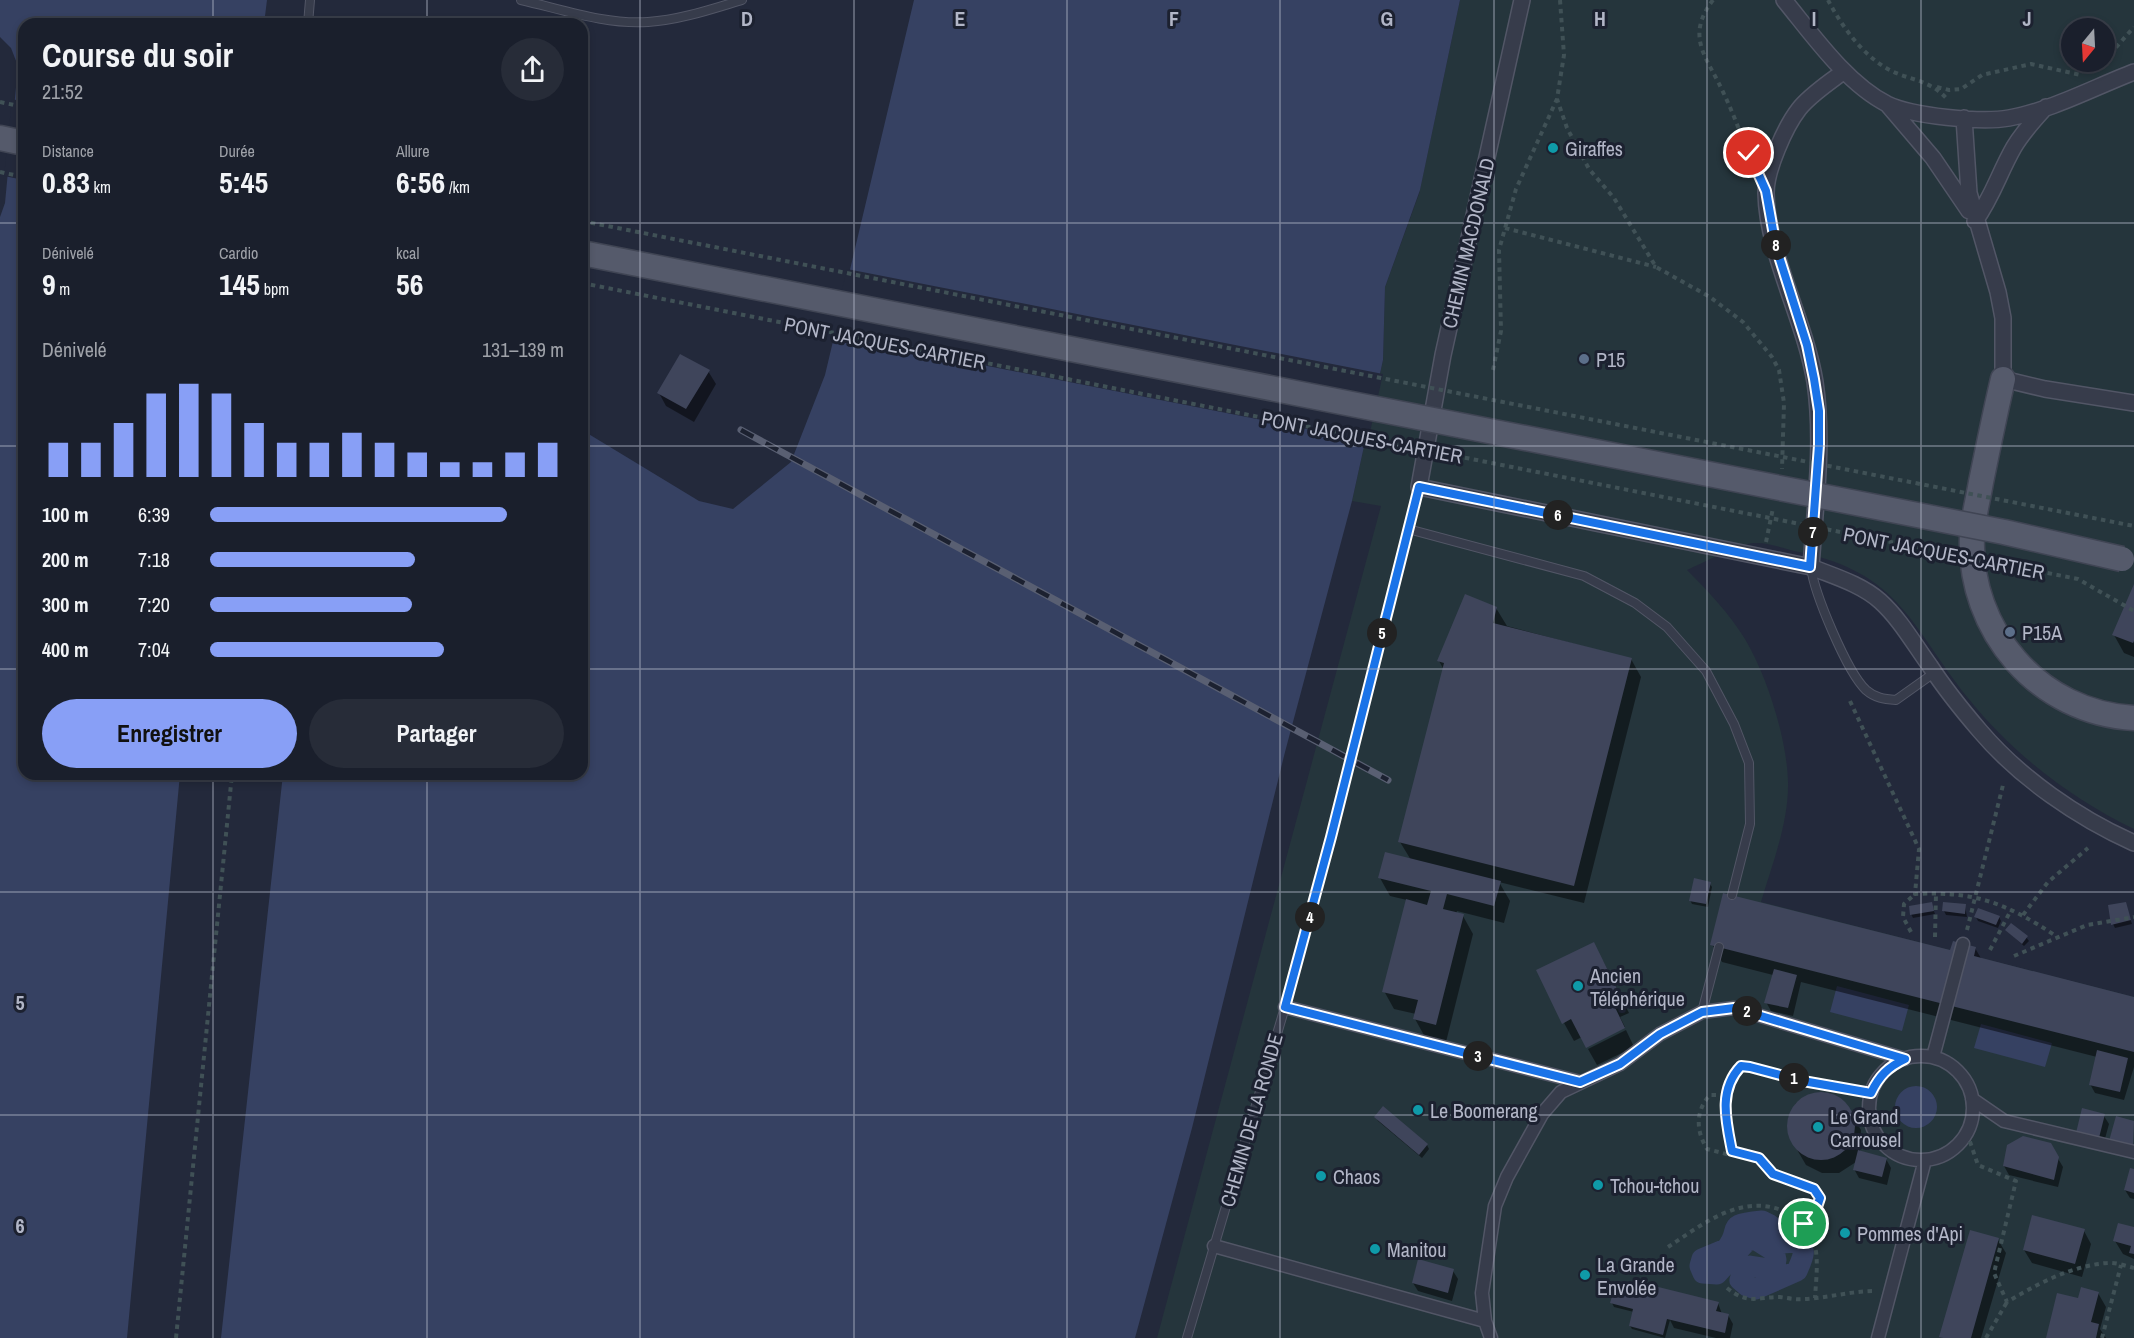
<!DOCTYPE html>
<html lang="fr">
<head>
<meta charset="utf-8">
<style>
	:root { --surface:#1a1f2c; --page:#272c38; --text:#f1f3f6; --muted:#9fa2a9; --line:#383d48; --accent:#889ff6 }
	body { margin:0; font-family:"Archivo Narrow",sans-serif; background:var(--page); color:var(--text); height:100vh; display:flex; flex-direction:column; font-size:22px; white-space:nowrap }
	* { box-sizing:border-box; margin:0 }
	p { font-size:20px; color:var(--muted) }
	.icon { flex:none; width:33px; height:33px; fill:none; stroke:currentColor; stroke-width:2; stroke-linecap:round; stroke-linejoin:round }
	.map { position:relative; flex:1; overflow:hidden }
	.panel { position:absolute; left:18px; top:18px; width:570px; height:762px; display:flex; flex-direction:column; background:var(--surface); border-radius:18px; box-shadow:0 3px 9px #0003,0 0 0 2px var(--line) }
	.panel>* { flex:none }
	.needle { width:39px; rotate:198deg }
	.fabs { position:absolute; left:2061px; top:18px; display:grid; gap:12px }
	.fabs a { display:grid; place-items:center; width:54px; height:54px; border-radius:50%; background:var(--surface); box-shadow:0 3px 9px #0003,0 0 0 2px var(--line); font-size:30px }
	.pin { position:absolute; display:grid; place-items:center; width:51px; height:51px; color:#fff; margin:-26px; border:3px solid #fff; border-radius:50%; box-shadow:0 2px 6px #0007 }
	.km { position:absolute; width:30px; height:30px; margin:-15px; border-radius:50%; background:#222; color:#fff; font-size:16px; line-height:30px; text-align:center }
	.round { display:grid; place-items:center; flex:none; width:63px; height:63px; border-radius:32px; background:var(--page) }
	.summary { display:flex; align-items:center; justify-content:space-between; height:102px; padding:0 24px }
	h1 { font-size:33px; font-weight:700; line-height:45px }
	.stats { display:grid; grid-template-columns:repeat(3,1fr); gap:9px; height:102px; padding:6px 24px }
	.stats div { display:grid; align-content:center }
	.stats b { font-size:30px; font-weight:700 }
	.stats small { font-size:16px; font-weight:400 }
	.stats p { font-size:16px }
	.chart { height:168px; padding:12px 24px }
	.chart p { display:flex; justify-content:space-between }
	.chart svg { width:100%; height:108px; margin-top:6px; stroke:var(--accent); stroke-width:6 }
	.primary-button { display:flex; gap:12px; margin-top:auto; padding:12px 24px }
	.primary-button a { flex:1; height:69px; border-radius:36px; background:var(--accent); color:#111; font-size:24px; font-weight:700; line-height:69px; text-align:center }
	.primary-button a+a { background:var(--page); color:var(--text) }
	ul { padding:0 24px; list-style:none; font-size:20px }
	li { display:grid; grid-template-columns:96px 72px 1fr; align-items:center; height:45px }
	li i { height:15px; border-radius:8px; background:var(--accent) }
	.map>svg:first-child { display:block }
	.green { fill:#25353c; fill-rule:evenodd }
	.water { fill:#364162 }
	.pier { fill:#23293b }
	.shadow { fill:#0007 }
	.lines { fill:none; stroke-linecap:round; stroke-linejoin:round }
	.canal { stroke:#364162; stroke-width:21 }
	.building { fill:#3f455b }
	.service-casing { stroke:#525666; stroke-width:10 }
	.pedestrian-casing { stroke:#525666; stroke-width:15 }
	.minor-casing { stroke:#525666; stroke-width:18 }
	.primary-casing { stroke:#404554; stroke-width:27 }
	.path { stroke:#405156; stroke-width:4; stroke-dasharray:4.5 4.5; stroke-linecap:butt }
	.service { stroke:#373c4b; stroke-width:8 }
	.pedestrian { stroke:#373c4b; stroke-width:12 }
	.minor { stroke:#373c4b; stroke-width:15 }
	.primary { stroke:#555a6b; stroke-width:24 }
	.rail-casing { stroke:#595f72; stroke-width:7 }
	.rail { stroke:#1c2130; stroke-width:4.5; stroke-dasharray:14; stroke-linecap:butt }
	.primary-bridge-casing { stroke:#404554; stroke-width:27; stroke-linecap:butt }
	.path-bridge { stroke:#405156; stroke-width:4; stroke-dasharray:4.5 4.5; stroke-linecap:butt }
	.primary-bridge { stroke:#555a6b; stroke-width:24 }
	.route-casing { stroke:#fff; stroke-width:12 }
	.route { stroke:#1a73e8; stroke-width:8 }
	.grid { fill:none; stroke:#b2b6c7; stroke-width:1.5; stroke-opacity:0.55 }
	.culture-dot { fill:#0f9aa8; stroke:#1c2130; stroke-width:2 }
	.service-dot { fill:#5c6f8a; stroke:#1c2130; stroke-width:2 }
	.labels { text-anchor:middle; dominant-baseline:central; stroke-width:6; stroke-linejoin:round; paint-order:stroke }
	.poi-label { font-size:20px; fill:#b2b6c7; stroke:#1c2130; text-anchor:start }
	.street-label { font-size:20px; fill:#b2b6c7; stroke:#1c2130 }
	.grid-label { font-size:20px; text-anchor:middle; font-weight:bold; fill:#b2b6c7; stroke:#1c2130; stroke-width:6; stroke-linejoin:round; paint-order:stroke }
</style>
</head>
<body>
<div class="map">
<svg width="2134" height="1338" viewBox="0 0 2134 1338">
	<rect width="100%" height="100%" fill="#23293b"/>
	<!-- green -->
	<path class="green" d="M1460,0h674v829c-64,-31 -122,-76 -166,-131 -58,-73 -68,-125 -169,-146 -14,-3 -31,-10 -45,-9 -13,0 -53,21 -67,27 21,21 42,43 58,69 22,37 42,100 43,143 1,40 -16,83 -27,120l373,95v341h-977l224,-832 -29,-5 31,-141 2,-73 34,-93zM2072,28h32v34h-32z"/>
	<!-- water -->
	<path class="water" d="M0,0h267l-3,24h-240v750h156l-53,564h-127v-1121l5,-14 13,-137 -7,-18 -11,-11z
		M914,0h546l-40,190 -35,97 -2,73 -31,141 -67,251 -93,376 -57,210h-914l62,-564h299v-344l117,71 34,8 58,-47 34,-87z
		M1837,986l72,19 -7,26 -72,-19z
		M1981,1024l71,19 -7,24 -71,-19z
		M1895 1107a21 21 0 1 1 42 0a21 21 0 1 1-42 0Z"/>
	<!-- pier -->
	<path class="pier" d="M12,99l12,3v78l-20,-4z
		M847,269l536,105 -15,67 -537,-106z"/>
	<!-- shadow -->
	<path class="shadow" d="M708,371l8,13 -22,38 -28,-16 -7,-13z
		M2134,585v72l-10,-4 -10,-18z
		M1496,608l11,18 124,33 10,18 -57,226 -85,-21 11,19 -6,22 -47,-12 -1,3 7,2 10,18 -27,108 -21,-5 -10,-18 1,-5 -22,-5 -10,-18 23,-91 -17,-4 -10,-18 31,-18 -11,-18 44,-172 -5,-9z
		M1710,884l2,3 -4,20 -16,-3 -2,-4z
		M1931,903l4,11 -22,4 -2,-4z
		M2125,903l7,21 -17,4 -2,-4z
		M1965,906l2,11 -21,-2 -2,-4z
		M1976,917h23l2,4 -3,7 -20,-7z
		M2006,930l20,7 3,4 -5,5z
		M1712,944l239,8 24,-4 7,12 152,38v69l-10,33 -29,-7 -5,-9 7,-27 -296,-75 -8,34 -22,-5 -5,-9 7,-27 -51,-13z
		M1603,961l26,52 -9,4 5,10 -39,19 -4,-9 -8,4 -10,-18z
		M1626,1030l8,17 -37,18 -9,-16z
		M1828,1093l15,8 18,29 -1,22 26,7 5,9 -4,17 -28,-7 -5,-9 2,-7 -17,11h-17l-16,-8 -17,-29 -1,-17 8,-16 15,-9z
		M1384,1108l43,37 2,4 -7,9 -44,-37 -2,-4z
		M2104,1116l5,8 -6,22 -21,-5z
		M2050,1145l13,22 -5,20 -49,-12 -5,-9z
		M2134,1170v29l-4,-1 -5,-8z
		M2134,1228v31l-11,-5 -8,-13z
		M2084,1231l7,13 -9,33 -50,-14 -8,-13z
		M1998,1240l8,13 -25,85h-39z
		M1453,1271l5,8 -6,22 -34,-10 -5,-8z
		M1632,1292l86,11 4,11 6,1 5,9 -3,14h-14l-42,-10 -4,-8 -5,18 -33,-9 -2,-3 4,-14 -20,-5 -2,-4z
		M2098,1293l8,14 -6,22 6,9h-59l32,-38z"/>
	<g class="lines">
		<!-- canal -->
		<path class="canal" d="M1762,1221l8,4 5,15 7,3 15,-1c12,6 4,19 0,29l-41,18 -9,-3 -7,-6 4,-10 6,-4 19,3 7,-9 -2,-9 -19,-12 -8,2 -30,33 -14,-1 -3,-7 2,-7 24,-10c18,-21 -5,-24 36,-28z"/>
	</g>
	<!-- building -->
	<path class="building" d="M680,354l30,16 -24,39 -29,-16z
		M2134,584v57l-1,2 -21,-8z
		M1465,594l32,13 -4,16 139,35 -58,228 -176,-44 46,-179 -7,-2z
		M1385,852l116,29 -7,25 -47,-12 -4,15 21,5 -28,111 -23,-6 5,-19 -36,-8 24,-93 21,6 4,-14 -53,-13z
		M1694,878l17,4 -5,22 -17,-3z
		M1723,893l227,57 3,-9 23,6 -2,9 160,41v55l-424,-107z
		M1932,902l2,9 -24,4 -1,-9z
		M1943,902l23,2 -1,10 -23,-3z
		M2126,902l5,18 -20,5 -3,-20z
		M1978,908l22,8 -4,9 -22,-8z
		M2011,923l17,13 -6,8 -17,-14z
		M1594,942l26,53 -9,4 14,29 -39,20 -15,-29 -9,5 -26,-54z
		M1774,969l23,6 -9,33 -24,-5z
		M2097,1050l31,8 -8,34 -31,-7z
		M1787 1126a34 34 0 1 1 68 0a34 34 0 1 1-68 0Z
		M1383,1106l45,38 -9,11 -45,-38z
		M2082,1108l23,6 -6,24 -23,-5z
		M2116,1116l18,5 -1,26 -24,-6z
		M2023,1136l28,7 8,14 -5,23 -51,-14 4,-21z
		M1858,1150l29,8 -5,19 -29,-7z
		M2130,1168l4,1v24l-10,-3z
		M2032,1215l53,14 -10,35 -52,-14z
		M2118,1223l16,4v27l-5,-1 2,-7 -18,-5z
		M1970,1230l29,8 -28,100h-28l-4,-1z
		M1418,1259l36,10 -6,24 -36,-10z
		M1634,1281l85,21 -3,9 13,3 -4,19 -58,-14 -4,16 -34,-9 4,-17 -23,-6 5,-17 16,5z
		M2081,1287l18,5 -8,30 8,2 -3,14h-50l11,-45 21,5z"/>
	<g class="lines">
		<!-- service casing -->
		<g class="service-casing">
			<path id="service" d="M521,0c40,9 85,25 127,22 32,-2 64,-13 94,-22
				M308,24l2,-24
				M1408,529l176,47 51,27 32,24 39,44 28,53 15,39 1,61 -18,71
				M1811,567c3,26 36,105 55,123 9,8 18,9 30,10l38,-27
				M1702,1012l17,-65
				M1187,1338l98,-331 46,-170 88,-350"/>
		</g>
		<!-- pedestrian casing -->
		<g class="pedestrian-casing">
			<path id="pedestrian" d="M1285,1007l295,75
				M1869 1108a52 52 0 1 1 104 0a52 52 0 1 1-104 0Z
				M1933,1057l30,-113
				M1972,1099l32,22 130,31
				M1214,1246l271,75
				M1491,1338l-6,-17 -3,-28 13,-87 12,-29 35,-63 19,-22 59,-28 40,-30 42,-22 32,-4 171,51
				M1878,1338l47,-178"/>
		</g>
		<!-- minor casing -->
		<g class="minor-casing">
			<path id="minor" d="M1522,0l-79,355 -24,132 392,80c22,9 50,17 69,34 20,18 34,43 50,65 15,23 32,44 50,65 40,47 98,87 154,112
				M1784,0c28,34 62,83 103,104 25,12 94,19 122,14 41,-7 86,-31 125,-46
				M1887,104l46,54 36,53
				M1964,118l5,75 29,99 5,26v61l42,10 89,14
				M1975,221c18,-25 24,-48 39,-74 9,-15 20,-27 32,-40
				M1811,567c4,-61 13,-124 4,-185 -10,-62 -48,-128 -49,-189 0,-23 19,-66 33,-84 12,-15 30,-26 45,-38"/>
		</g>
		<!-- primary casing -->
		<g class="primary-casing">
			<path id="primary" d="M0,138l24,5
				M2003,379c-8,34 -15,69 -22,103 -3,18 -8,36 -9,54 -4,95 67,177 162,182"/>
		</g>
		<!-- path -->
		<path class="path" d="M1560,0l4,55 -7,44 10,29 22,41 25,29 42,69 54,30 33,25 29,35 7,13 5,33 -2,66
			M1713,0c-29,38 -5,58 11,94 11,23 19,47 29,70
			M1828,0c13,25 33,53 58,68 22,13 43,10 62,32
			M2104,61l30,-34
			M2097,69l7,-7
			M1937,87l12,3 12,-1 21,-14 49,-11 50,11
			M0,102l24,5
			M0,172l24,5
			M1505,228l151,39
			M1493,370l8,-39 -2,-81 17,-61 41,-90
			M1766,542l7,-34
			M1850,701l69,148 -4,45c60,-3 91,9 141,42
			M2023,915l25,-33 40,-34
			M1967,930l36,-145
			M1911,932l-8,-15 1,-13 11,-10
			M1935,937l1,-44
			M1990,950l21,-40
			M2014,956l73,-31 47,-8
			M1725,1095h-15c-15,16 -14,36 -3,54l23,6 2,-4c-7,-30 -14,-61 9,-85l130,27
			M1967,1133l11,32 38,16 -22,92 13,29c30,-18 64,-36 100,-39 8,-1 19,3 27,5
			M1732,1151l27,7 14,16 41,15 6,9 -10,32
			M1668,1247c35,-23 74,-55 118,-35 14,6 23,16 28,30 5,17 2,38 1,56
			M1727,1288c21,17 30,9 53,9 8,1 16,3 24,2 24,-1 47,-8 71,-8
			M176,1338l56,-564
			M1986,1338l21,-36
			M2102,1338l19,-73"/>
		<!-- service -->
		<use href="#service" class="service"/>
		<!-- pedestrian -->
		<use href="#pedestrian" class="pedestrian"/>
		<!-- minor -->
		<use href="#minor" class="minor"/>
		<!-- primary -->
		<use href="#primary" class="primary"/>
		<!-- rail casing -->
		<g class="rail-casing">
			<path id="rail" d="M741,430l647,350"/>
		</g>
		<!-- rail -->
		<use href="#rail" class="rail"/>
		<!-- primary-bridge casing -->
		<g class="primary-bridge-casing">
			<path id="primary-bridge" d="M582,253l1422,279 118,27"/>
		</g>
		<!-- path-bridge -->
		<path class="path-bridge" d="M582,221l1552,305
			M582,283l1496,296 56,32"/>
		<!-- primary-bridge -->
		<use href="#primary-bridge" class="primary-bridge"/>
	</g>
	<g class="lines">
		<!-- route casing -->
		<g class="route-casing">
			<path id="route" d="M1749,153l17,38 10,56 31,98 7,34 5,32v34l-9,122 -391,-80 -88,350 -46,170 295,75 40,-18 40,-30 42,-22 32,-4 171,51c-17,8 -26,17 -34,34l-68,-12 -53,-14 -9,-1c-23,24 -15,55 -9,85l27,7 14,16 41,15 6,9 -11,33 -5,-7"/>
		</g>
		<!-- route -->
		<use href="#route" class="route"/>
	</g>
	<!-- grid -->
	<path class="grid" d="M213,0v24M427,0v24M640,0v1338M854,0v1338M1067,0v1338M1280,0v1338M1494,0v1338M1707,0v1338M1921,0v1338M0,223h24M582,223h1552M0,446h24M582,446h1552M0,669h24M582,669h1552M213,774v564M427,774v564M0,892h2134M0,1115h2134"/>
	<!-- markers -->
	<g class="culture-dot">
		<circle cx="1553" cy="148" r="6"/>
		<circle cx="1578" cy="986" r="6"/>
		<circle cx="1418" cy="1110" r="6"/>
		<circle cx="1818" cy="1127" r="6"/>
		<circle cx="1321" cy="1176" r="6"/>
		<circle cx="1598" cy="1185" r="6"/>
		<circle cx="1845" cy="1233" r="6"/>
		<circle cx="1375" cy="1249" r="6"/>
		<circle cx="1585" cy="1275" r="6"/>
	</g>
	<g class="service-dot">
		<circle cx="1584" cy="359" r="6"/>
		<circle cx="2010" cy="632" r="6"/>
	</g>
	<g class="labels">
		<!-- poi labels -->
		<g class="poi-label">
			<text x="1565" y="148">Giraffes</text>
			<text x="1596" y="359">P15</text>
			<text x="2022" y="632">P15A</text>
			<text x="1590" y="975">Ancien<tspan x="1590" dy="23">Téléphérique</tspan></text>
			<text x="1430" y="1110">Le Boomerang</text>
			<text x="1830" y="1116">Le Grand<tspan x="1830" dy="23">Carrousel</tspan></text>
			<text x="1333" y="1176">Chaos</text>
			<text x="1610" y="1185">Tchou-tchou</text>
			<text x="1857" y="1233">Pommes d'Api</text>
			<text x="1387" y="1249">Manitou</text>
			<text x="1597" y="1264">La Grande<tspan x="1597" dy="23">Envolée</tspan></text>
		</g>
		<!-- street labels -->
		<g class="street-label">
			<text transform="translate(1468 243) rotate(-77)">CHEMIN MACDONALD</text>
			<text transform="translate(885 343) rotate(11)">PONT JACQUES-CARTIER</text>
			<text transform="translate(1362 437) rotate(11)">PONT JACQUES-CARTIER</text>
			<text transform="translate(1944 553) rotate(11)">PONT JACQUES-CARTIER</text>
			<text transform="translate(1251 1120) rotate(-74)">CHEMIN DE LA RONDE</text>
		</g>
	</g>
	<g class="grid-label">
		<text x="747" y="26">D</text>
		<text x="960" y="26">E</text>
		<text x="1174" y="26">F</text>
		<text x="1387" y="26">G</text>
		<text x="1600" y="26">H</text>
		<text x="1814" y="26">I</text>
		<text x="2027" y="26">J</text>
		<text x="20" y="1010">5</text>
		<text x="20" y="1233">6</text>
	</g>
</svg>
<div class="fabs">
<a><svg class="needle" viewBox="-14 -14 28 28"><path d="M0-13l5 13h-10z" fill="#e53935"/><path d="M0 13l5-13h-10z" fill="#9fa2a9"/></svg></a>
</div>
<div class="pin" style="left:1804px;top:1224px;background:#1e9e55"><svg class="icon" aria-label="arrive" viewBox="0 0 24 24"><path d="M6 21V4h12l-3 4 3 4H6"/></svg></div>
<div class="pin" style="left:1749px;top:153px;background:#d93025"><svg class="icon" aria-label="check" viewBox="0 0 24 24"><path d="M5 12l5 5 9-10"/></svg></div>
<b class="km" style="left:1794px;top:1078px">1</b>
<b class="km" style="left:1747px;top:1011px">2</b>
<b class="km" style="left:1478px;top:1056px">3</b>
<b class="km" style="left:1310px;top:917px">4</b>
<b class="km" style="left:1382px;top:633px">5</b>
<b class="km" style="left:1558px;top:515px">6</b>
<b class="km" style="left:1813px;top:532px">7</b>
<b class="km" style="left:1776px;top:245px">8</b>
<section class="panel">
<div class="summary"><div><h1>Course du soir</h1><p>21:52</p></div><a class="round"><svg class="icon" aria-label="share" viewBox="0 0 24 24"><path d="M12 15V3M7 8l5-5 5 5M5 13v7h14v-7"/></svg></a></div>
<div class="stats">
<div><p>Distance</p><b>0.83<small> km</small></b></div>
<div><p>Durée</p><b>5:45</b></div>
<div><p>Allure</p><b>6:56<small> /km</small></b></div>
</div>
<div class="stats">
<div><p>Dénivelé</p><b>9<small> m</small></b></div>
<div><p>Cardio</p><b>145<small> bpm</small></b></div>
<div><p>kcal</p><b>56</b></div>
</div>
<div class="chart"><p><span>Dénivelé</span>131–139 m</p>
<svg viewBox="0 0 160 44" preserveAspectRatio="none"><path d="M5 44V30M15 44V30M25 44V22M35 44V10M45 44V6M55 44V10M65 44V22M75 44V30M85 44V30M95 44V26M105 44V30M115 44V34M125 44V38M135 44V38M145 44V34M155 44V30"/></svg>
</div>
<ul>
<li><b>100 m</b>6:39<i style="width:84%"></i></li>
<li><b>200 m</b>7:18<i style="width:58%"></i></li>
<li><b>300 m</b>7:20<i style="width:57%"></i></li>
<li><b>400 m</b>7:04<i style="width:66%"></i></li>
</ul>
<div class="primary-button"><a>Enregistrer</a><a>Partager</a></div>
</section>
</div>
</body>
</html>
